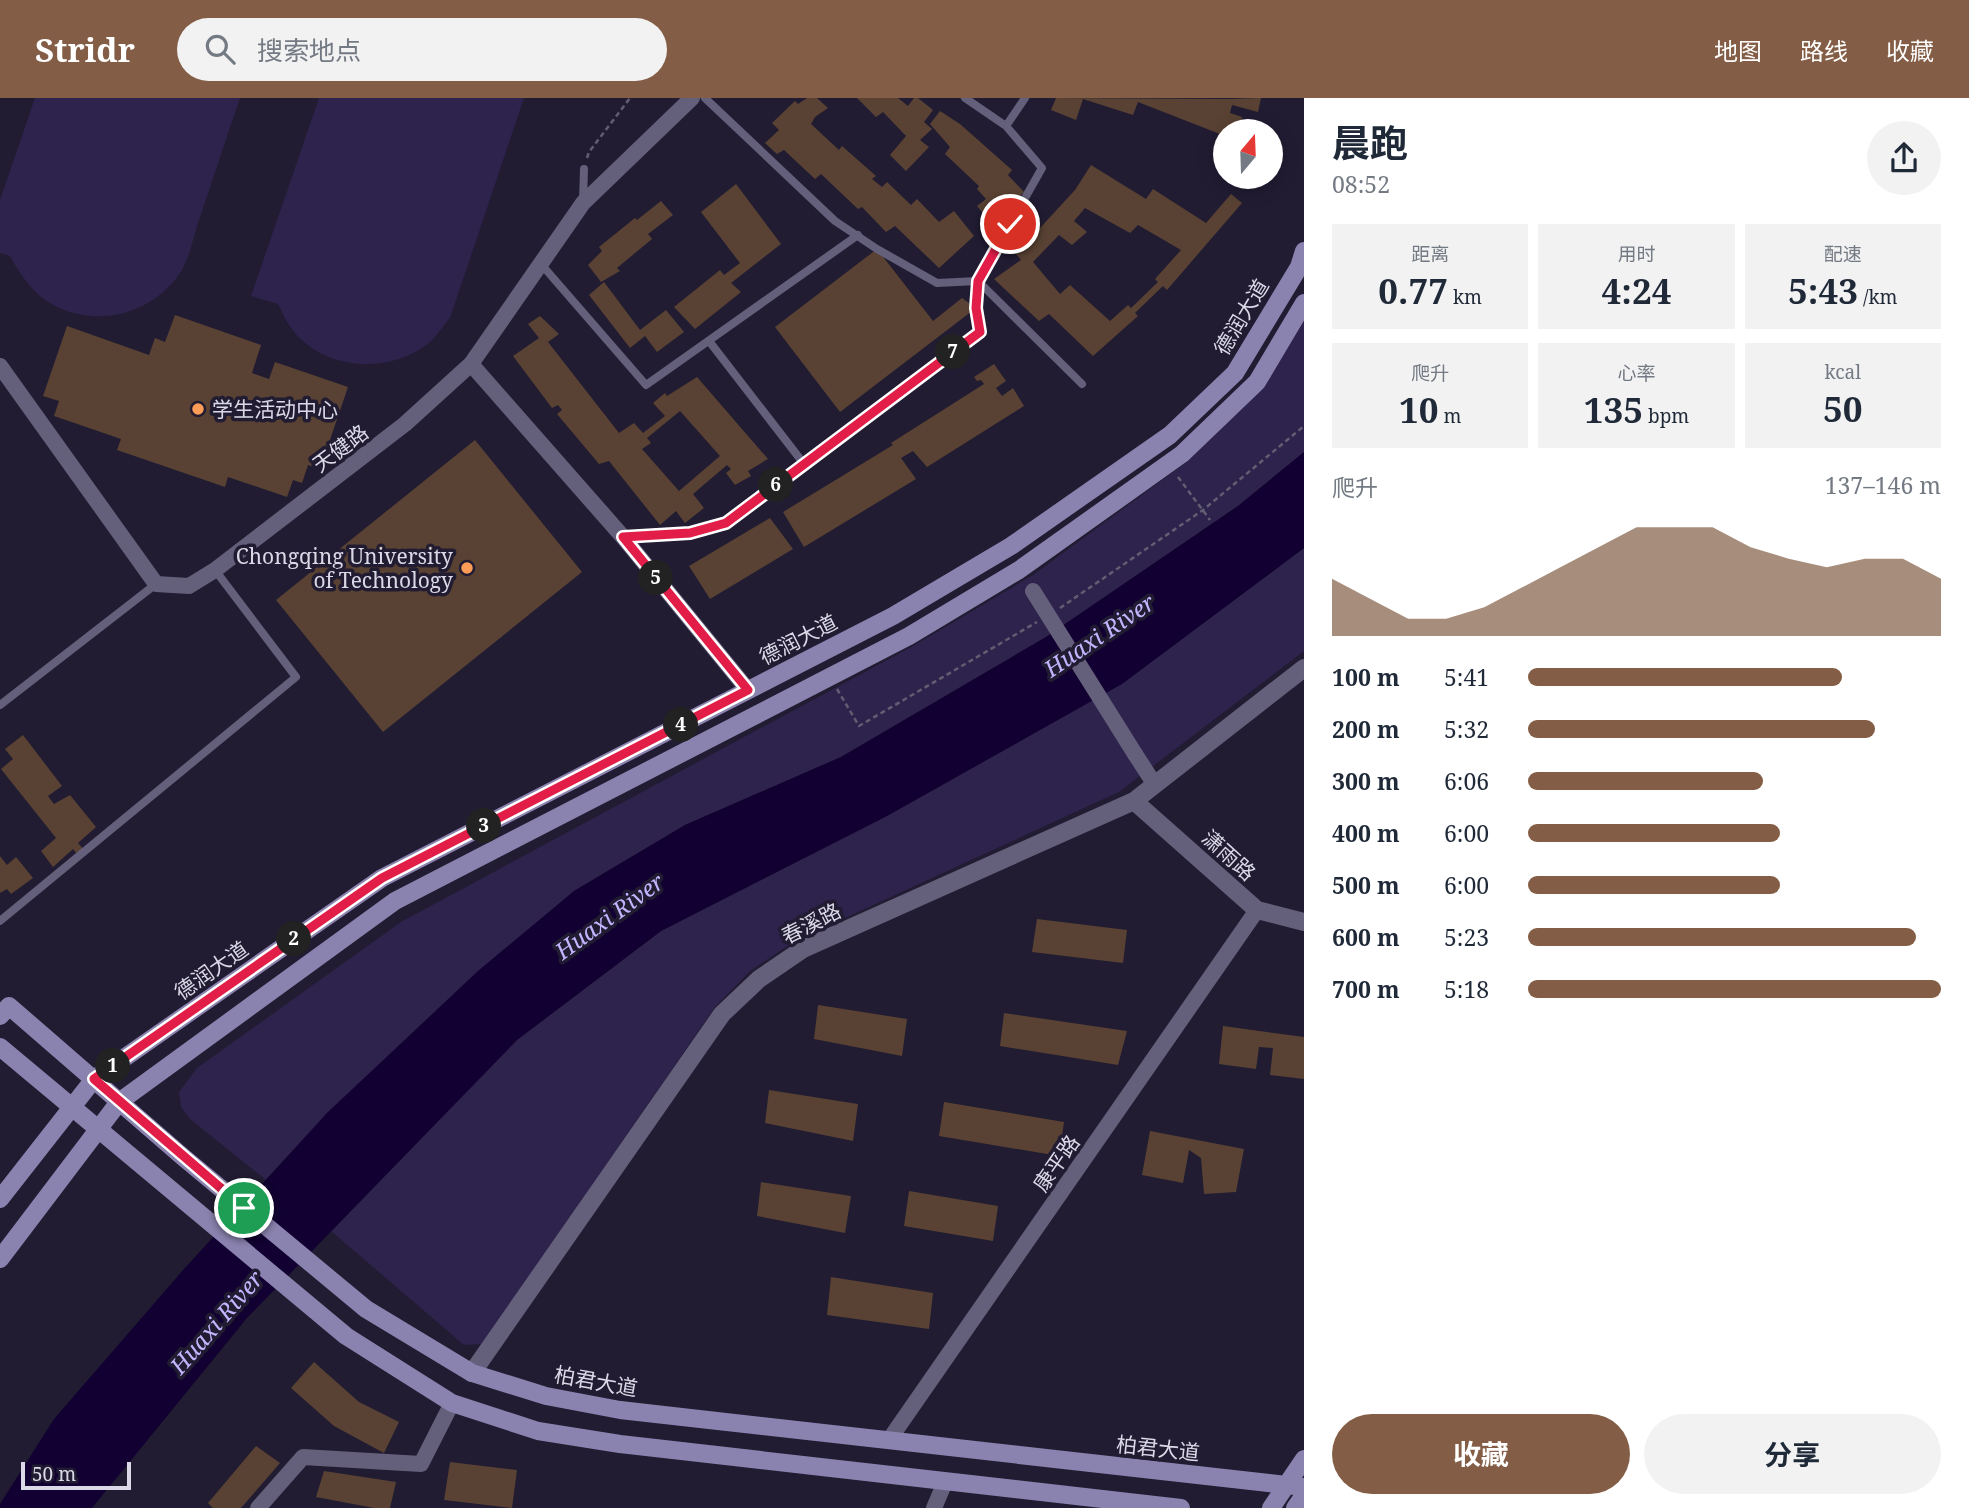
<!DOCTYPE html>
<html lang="zh">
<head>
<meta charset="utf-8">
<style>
	:root { --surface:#fff; --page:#f2f2f3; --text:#1f2937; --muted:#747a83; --accent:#835d45 }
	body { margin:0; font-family:"Noto Serif","Noto Sans SC",serif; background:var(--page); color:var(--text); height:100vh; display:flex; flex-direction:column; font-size:26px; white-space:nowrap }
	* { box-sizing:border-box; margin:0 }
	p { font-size:23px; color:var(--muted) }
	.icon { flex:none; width:38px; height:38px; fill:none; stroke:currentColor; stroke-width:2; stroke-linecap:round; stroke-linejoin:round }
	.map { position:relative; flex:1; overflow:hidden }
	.side { display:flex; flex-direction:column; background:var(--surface); width:665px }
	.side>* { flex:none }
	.needle { width:46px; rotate:19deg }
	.controls { position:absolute; left:1213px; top:21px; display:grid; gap:14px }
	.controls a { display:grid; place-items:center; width:70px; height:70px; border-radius:50%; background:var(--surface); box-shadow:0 4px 18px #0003; font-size:35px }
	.scale { position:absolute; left:21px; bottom:18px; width:110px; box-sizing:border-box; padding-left:7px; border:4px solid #dbd9e7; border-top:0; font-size:19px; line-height:24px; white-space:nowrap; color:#dbd9e7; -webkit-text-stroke:5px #211c32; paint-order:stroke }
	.pin { position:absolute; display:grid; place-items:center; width:60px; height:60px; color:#fff; margin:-30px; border:4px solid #fff; border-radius:50%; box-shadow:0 2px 7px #0007 }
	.km { position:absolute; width:35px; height:35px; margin:-18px; border-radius:50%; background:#222; color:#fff; font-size:19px; line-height:35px; text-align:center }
	.round { display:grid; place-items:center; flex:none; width:74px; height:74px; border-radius:37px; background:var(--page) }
	.headline { display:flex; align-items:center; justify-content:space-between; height:119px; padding:0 28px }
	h1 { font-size:38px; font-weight:700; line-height:52px }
	.stats { display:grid; grid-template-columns:repeat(3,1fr); gap:10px; height:119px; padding:7px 28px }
	.stats div { display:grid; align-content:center; border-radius:0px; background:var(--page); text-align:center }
	.stats b { font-size:35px; font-weight:700 }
	.stats small { font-size:19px; font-weight:400 }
	.stats p { font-size:19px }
	.chart { height:196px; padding:14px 28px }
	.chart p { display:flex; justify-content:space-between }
	.chart svg { width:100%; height:126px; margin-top:7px; fill:var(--accent); opacity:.7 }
	.cta { display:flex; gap:14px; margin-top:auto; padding:14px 28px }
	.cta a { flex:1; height:80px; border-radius:42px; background:var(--accent); color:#fff; font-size:28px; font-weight:700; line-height:80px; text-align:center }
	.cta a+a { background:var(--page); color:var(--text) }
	ul { padding:0 28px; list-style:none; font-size:23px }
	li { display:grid; grid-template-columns:112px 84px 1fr; align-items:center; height:52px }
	li i { height:18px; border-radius:9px; background:var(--accent) }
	header { display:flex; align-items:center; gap:42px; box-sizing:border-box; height:98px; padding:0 35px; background:var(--accent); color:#fff }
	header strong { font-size:33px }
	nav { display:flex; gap:38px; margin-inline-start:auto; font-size:24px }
	.search { width:490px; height:63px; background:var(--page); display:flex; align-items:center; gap:18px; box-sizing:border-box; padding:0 24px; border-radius:38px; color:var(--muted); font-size:26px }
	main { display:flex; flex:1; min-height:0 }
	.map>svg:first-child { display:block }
	.green { fill:#2d234c }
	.water { fill:#110031 }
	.building { fill:#594233; fill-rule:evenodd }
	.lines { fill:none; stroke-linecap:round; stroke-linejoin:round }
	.path { stroke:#625e72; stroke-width:2.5; stroke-dasharray:5 3.5; stroke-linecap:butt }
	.service { stroke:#64607b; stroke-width:8 }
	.minor { stroke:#64607b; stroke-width:16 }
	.tertiary { stroke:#64607b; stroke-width:18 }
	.secondary { stroke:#8b83af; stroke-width:18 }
	.minor-bridge { stroke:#64607b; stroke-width:16 }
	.route-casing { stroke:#fff; stroke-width:14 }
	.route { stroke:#e11d48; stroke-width:9 }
	.poi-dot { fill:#fd9c56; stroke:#211c32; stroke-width:2.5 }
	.labels { text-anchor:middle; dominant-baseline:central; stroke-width:7; stroke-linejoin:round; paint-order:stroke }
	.street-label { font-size:21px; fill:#dbd9e7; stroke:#211c32 }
	.poi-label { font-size:21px; fill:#dbd9e7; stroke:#211c32; text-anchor:start }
	.water-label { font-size:23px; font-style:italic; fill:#c3b5fd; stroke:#211c32 }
</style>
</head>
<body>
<header>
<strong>Stridr</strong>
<div class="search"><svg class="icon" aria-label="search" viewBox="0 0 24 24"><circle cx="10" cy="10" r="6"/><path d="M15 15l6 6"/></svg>搜索地点</div>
<nav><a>地图</a><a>路线</a><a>收藏</a></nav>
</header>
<main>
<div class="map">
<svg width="1304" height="1410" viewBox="0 0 1304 1410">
	<rect width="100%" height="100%" fill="#211c32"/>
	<!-- green -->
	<path class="green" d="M35,0h205c-14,41 -27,81 -41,122 -5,15 -9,36 -17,50 -19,31 -55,49 -91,46 -41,-4 -62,-25 -81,-60l-10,-3v-53z
		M319,0h205l-74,220c-7,8 -13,18 -21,25 -40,32 -107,28 -138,-15 -5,-7 -9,-16 -13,-24l-27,-8z
		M1304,221v133l-66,54 -192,131 -205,120 -156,68 -111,66 -246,221 -62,68 -76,-61 -9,-12 -2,-15 18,-24 204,-146 512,-276 120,-71 155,-114 75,-76z
		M1304,450v103l-185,141 -324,149 -45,30 -35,36 -233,337 -18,1 -133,-114 186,-191 144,-109 226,-115 234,-132z"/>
	<!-- water -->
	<path class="water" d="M1304,354v96l-182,136 -235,132 -226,115 -144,109 -270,278 -155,190h-92v-4l54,-85 130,-150 144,-157 150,-141 96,-80 111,-66 156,-68 205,-120 192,-131z"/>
	<!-- building -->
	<path class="building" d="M807,0h10l11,10 -13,9 -4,7 28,26 3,-4 34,30 -4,3 10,8 5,-5 24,23 6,-6 22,23 15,-11 20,25 -35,32 -44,-42 -9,6 -24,-25 -4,2 -37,-35 -6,5 -31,-29 -7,4 -12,-11 14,-13 -7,-7 23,-22 3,3z
		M857,0h41l10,8 6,-8h4l15,12 -9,12 8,7 -12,11 9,7 -23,24 -16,-16 16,-19 -23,-24 -7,5z
		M1056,0l172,1 33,-1 -3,14 -26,-7 -2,8 12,4 -3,14h-14v5l-87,-34 -5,13 -50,-16 -7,21 -25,-10z
		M940,13l20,13 52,46 -4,5 16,17 -32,32 -15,-18 9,-7 -9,-10 2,-3 -34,-32 5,-7 -20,-23z
		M1091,67l55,34 7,-10 53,34 25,-29 11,9 -75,87 -4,-4 -28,27 3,3 -45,40 -44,-42 -10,7 -45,-42 27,-19 -5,-6 59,-64zM1085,110l45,25 8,-8 43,25 -26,29 3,3 -27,26 -3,-3 -18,16 -40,-36 -10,9 -27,-32 26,-27 13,10 15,-13 -13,-11z
		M736,86l45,60 -50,39 10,9 -46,37 -21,-22 46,-37 4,5 16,-12 -39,-51z
		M661,103l12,14 -25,19 4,5 -35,29 3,3 -19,11 -13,-17 14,-14 -3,-4 36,-29 2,2z
		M877,151l56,72 29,-23 14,10 -136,104 -65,-85z
		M604,184l36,48 26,-20 18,22 -27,20 -12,-16 -15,12 -41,-53z
		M175,217l86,30 -9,28 17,6 6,-17 73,25 -28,82 -12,-4 -6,18 -9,-3 -6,17 -59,-20 -3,10 -108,-37 4,-11 -67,-23 5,-15 -16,-5 24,-70 82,29 6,-17 10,4z
		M540,218l19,18 -11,8 71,91 15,-10 9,10 22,-17 -12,-13 12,-10 2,3 30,-19 71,82 -20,12 3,5 -16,9 -9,-12 5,-4 -4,-4 -34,29 11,14 -19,15 -9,-12 -16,14 -51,-64 -10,3 -42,-50 5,-4 -4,-5 -6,3 -39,-52 26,-18 -11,-14zM680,313l40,45 -41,35 -37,-42 9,-6 -4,-5z
		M994,266l12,17 -10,7 6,8 11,-8 11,18 -97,61 -14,-16 -12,7 15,21 -112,68 -21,-35 110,-67 -2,-2 93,-59 -3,-4 -4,1 -3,-4z
		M475,342l107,132 -199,160 -107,-132z
		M770,420l23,31 -83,50 -21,-33z
		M23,637l39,51 -14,10 6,8 16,-9 26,32 -18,16 6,7 -6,5 -5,-6 -20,18 -12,-16 15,-13 -55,-69 12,-10 -8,-10z
		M0,758l7,9 9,-8 17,21 -22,16 -4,-5 -7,4z
		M1037,821l90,11 -4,33 -91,-11z
		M818,907l89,14 -5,37 -88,-17z
		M1004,915l123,18 -9,34 -118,-19z
		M1223,928l81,11v42l-34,-4 3,-27 -14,-1 -3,22 -37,-5z
		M769,992l89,14 -5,37 -88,-18z
		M944,1004l120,20 -5,34 -120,-20z
		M1150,1033l94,18 -8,43 -32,2 -3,-36 -12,-8 -6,33 -41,-8z
		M761,1084l90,14 -6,37 -88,-17z
		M909,1093l89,15 -5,35 -89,-15z
		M831,1179l102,16 -4,36 -102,-14z
		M314,1264l45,40 40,20 -15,31 -50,-27 -43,-38z
		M256,1348l24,17 -39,45h-28l-5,-5z
		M450,1364l67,8 -5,38 -68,-8z
		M324,1373l72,11 -6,26h-16l-58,-11z"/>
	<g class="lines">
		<!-- path -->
		<path class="path" d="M587,60l2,-6 41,-54
			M1178,379l32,43
			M1060,510l143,-98 101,-84
			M837,591l22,37 178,-104"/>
		<!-- service -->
		<path class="service" d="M705,0l130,123 42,28 60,34 41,-2 104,103
			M1006,28l19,-28
			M583,103l1,-32
			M541,166l105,121 212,-150
			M709,243l95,123
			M624,439l65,-4 37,-10 254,-191 -4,-24 2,-27 64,-113 -36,-42 -41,-28
			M0,607l156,-121
			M0,823l296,-244 -81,-107"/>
		<!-- minor -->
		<path class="minor" d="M471,266l152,173 125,153
			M0,268l156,218 33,2 26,-16 190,-146 66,-60 112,-161 109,-105
			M1135,656l20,31
			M889,1342l368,-530
			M258,1410l45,-51 118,7 31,-61
			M934,1410l11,-26"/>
		<!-- tertiary -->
		<path class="tertiary" d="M1134,703l123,109 47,12
			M472,1275l250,-359 37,-35 44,-30 331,-148 170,-133"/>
		<!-- secondary -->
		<path class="secondary" d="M0,918l9,-10 174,151 183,152 106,64 74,23 74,14 684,77
			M0,949l346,289 106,67 86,28 82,13 561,64
			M0,1101l94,-120 288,-201 511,-262 118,-70 159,-111 65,-62 64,-106 5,-16
			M0,1161l119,-157 276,-201 514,-265 110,-66 163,-116 75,-72 47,-79
			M1271,1410l33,-49
			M1295,1410l9,-13"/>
		<!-- minor-bridge -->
		<path class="minor-bridge" d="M1033,493l102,163"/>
	</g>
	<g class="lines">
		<!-- route casing -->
		<g class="route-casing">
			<path id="route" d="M244,1110l-150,-129 288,-201 366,-188 -125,-153 67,-4 36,-10 254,-191 -4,-24 2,-27 32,-57"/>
		</g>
		<!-- route -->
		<use href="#route" class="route"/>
	</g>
	<!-- markers -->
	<g class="poi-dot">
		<circle cx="198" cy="311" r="7"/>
		<circle cx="467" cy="470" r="7"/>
	</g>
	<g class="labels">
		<!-- street labels -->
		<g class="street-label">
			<text transform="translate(1241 219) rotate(-59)">德润大道</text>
			<text transform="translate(340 350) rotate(-37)">天健路</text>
			<text transform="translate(798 541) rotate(-27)">德润大道</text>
			<text transform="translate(1229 757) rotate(42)">潇雨路</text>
			<text transform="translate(811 825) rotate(-27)">春溪路</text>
			<text transform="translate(211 872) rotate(-35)">德润大道</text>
			<text transform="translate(1056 1065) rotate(-55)">康平路</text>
			<text transform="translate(596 1283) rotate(10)">柏君大道</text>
			<text transform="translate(1158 1350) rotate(6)">柏君大道</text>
		</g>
		<!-- poi labels -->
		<g class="poi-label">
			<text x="212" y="311">学生活动中心</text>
			<text x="453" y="458" text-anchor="end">Chongqing University<tspan x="453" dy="24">of Technology</tspan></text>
		</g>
		<!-- water labels -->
		<g class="water-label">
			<text transform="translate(1099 537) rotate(-34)">Huaxi River</text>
			<text transform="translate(609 818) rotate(-36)">Huaxi River</text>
			<text transform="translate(216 1224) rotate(-49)">Huaxi River</text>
		</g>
	</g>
</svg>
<div class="controls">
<a><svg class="needle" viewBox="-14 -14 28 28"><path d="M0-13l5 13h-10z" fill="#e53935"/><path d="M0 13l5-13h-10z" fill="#747a83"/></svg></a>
</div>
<div class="scale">50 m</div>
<div class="pin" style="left:244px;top:1110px;background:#1e9e55"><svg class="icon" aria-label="arrive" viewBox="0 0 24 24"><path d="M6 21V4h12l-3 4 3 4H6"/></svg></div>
<div class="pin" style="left:1010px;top:126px;background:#d93025"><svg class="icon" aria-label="check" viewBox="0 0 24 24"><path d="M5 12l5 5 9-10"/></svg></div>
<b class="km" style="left:113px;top:968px">1</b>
<b class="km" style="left:294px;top:841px">2</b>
<b class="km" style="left:484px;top:728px">3</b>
<b class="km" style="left:681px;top:627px">4</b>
<b class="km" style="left:656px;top:480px">5</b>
<b class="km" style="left:776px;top:387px">6</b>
<b class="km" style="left:953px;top:254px">7</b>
</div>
<section class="side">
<div class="headline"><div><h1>晨跑</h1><p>08:52</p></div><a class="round"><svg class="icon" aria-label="share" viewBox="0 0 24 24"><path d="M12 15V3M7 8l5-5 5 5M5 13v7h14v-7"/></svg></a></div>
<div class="stats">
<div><p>距离</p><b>0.77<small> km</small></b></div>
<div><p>用时</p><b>4:24</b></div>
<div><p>配速</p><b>5:43<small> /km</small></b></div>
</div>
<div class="stats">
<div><p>爬升</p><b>10<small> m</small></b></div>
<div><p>心率</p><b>135<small> bpm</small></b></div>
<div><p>kcal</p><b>50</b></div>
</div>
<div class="chart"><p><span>爬升</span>137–146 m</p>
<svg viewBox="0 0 160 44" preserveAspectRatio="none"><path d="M0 44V24L10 31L20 38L30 38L40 34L50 27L60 20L70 13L80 6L90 6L100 6L110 13L120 17L130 20L140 17L150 17L160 24V44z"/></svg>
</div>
<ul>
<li><b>100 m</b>5:41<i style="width:76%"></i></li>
<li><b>200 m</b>5:32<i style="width:84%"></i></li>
<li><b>300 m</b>6:06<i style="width:57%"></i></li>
<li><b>400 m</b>6:00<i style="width:61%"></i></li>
<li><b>500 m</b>6:00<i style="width:61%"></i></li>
<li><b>600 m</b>5:23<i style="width:94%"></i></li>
<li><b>700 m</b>5:18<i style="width:100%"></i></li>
</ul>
<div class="cta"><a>收藏</a><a>分享</a></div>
</section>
</main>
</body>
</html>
